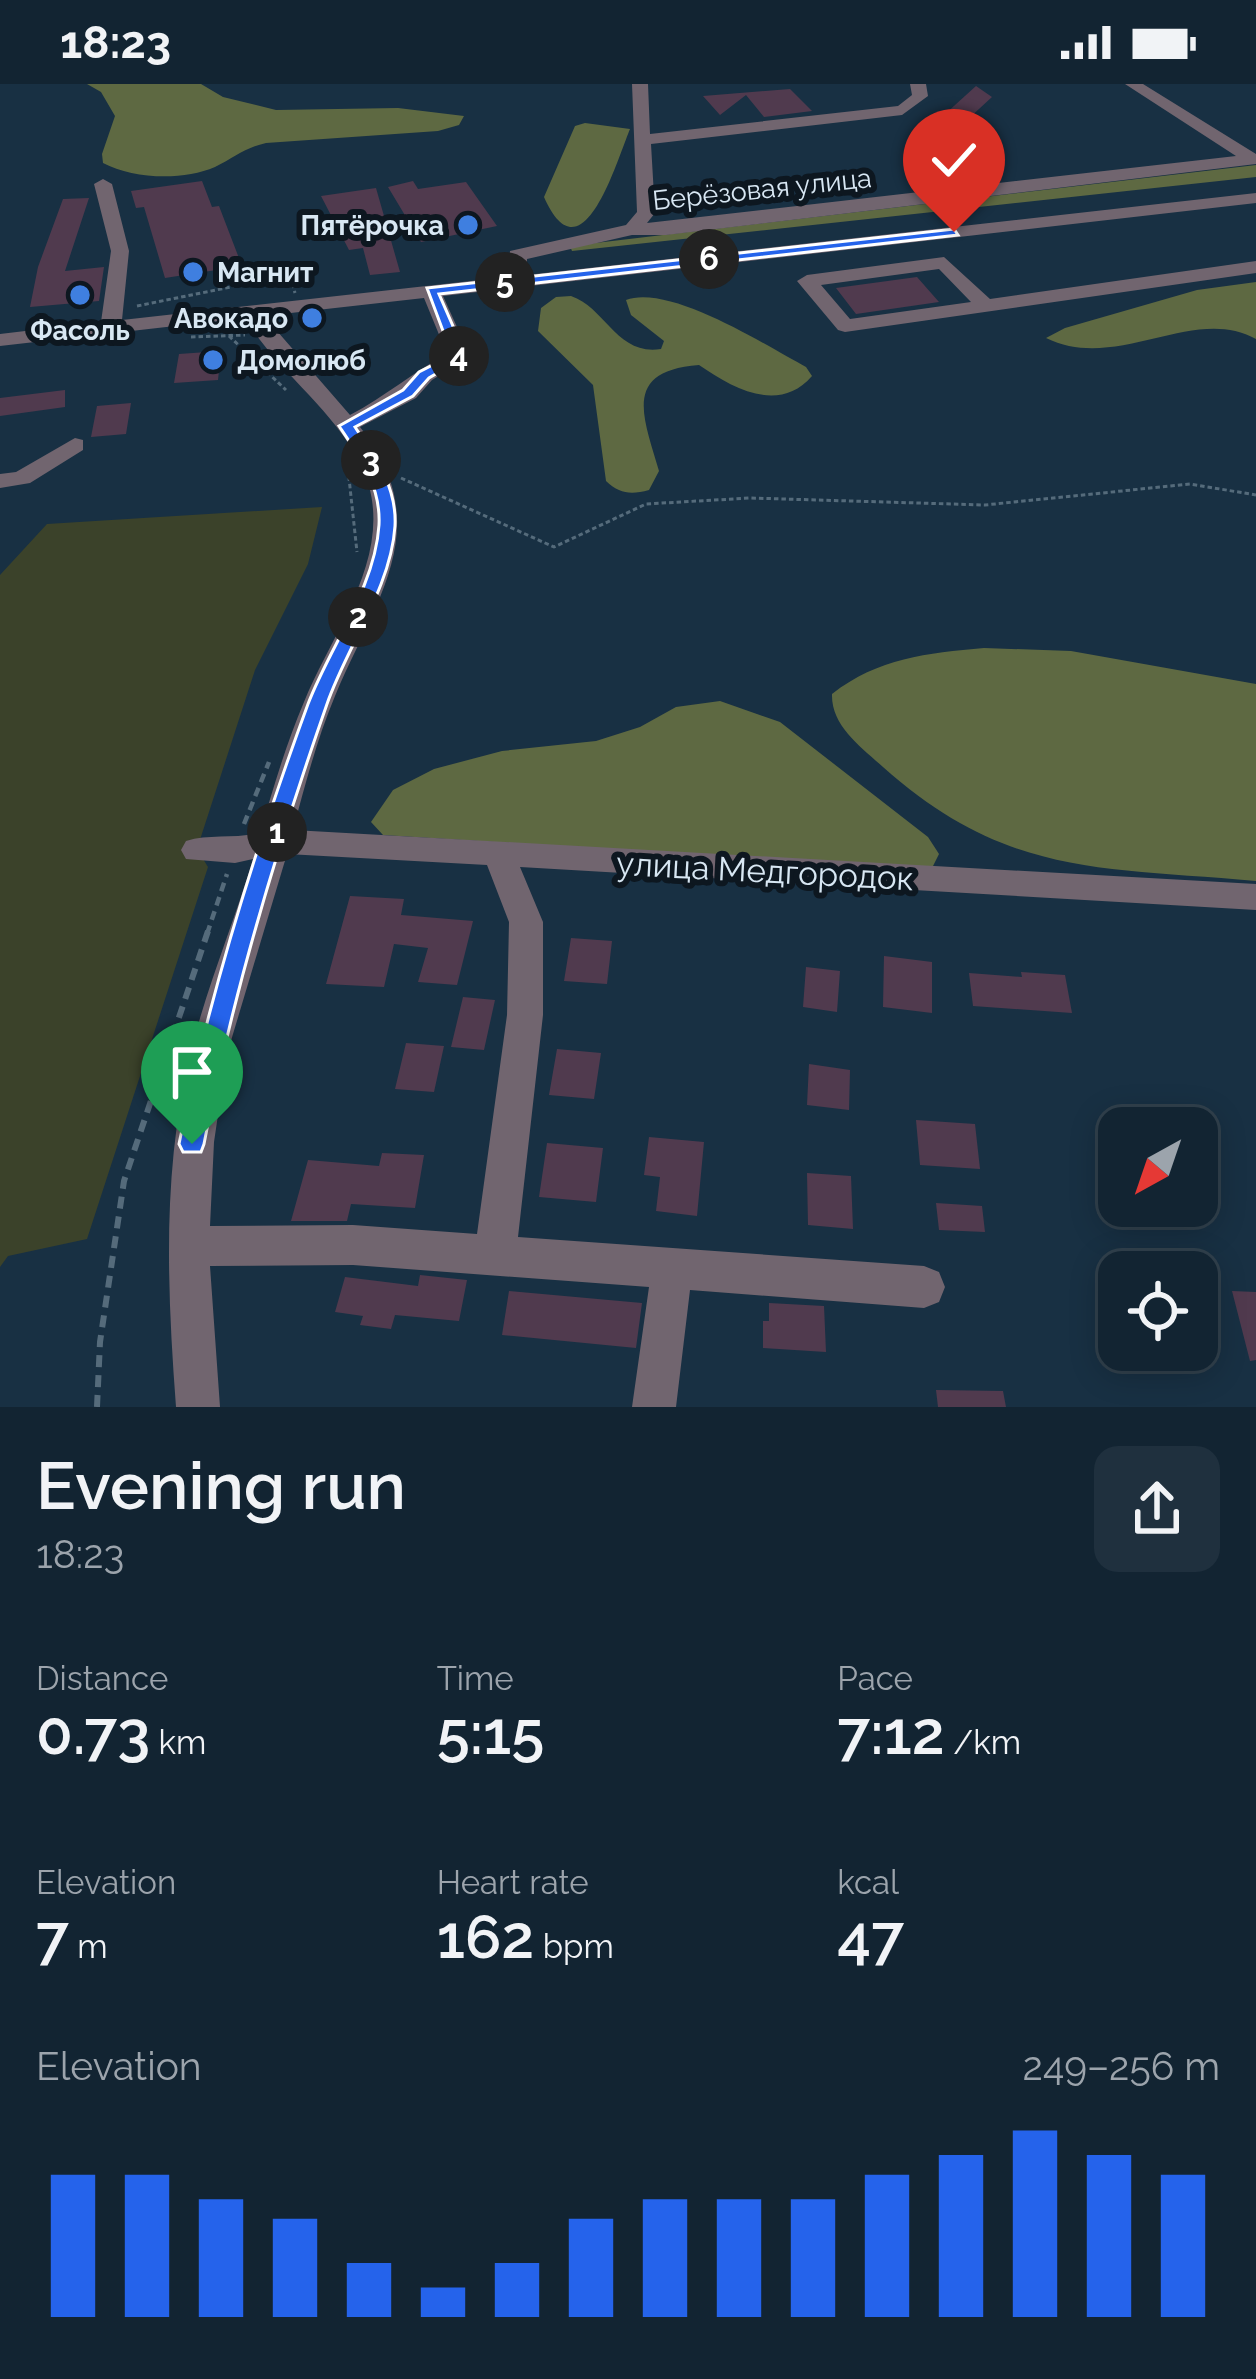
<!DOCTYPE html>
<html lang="en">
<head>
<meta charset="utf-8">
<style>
	:root { --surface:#122432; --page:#1f303e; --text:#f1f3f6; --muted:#9ca4ac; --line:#31414d; --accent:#2563eb }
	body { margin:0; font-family:Raleway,sans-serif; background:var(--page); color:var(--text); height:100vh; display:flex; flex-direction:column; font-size:45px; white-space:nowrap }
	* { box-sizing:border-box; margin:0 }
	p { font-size:39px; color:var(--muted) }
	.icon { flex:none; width:66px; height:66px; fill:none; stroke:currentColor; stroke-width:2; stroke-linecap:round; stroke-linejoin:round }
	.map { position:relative; height:1323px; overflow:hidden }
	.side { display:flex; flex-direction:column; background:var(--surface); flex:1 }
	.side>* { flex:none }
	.needle { width:78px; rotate:220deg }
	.tools { position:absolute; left:1098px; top:1023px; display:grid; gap:24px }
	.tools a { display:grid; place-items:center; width:120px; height:120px; border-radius:24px; background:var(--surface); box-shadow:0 6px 30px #0003,0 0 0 3px var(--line); font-size:60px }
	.pin { position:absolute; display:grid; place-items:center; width:102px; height:102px; color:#fff; margin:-123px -51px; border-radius:50% 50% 50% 0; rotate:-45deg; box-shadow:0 0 12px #0007 }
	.pin .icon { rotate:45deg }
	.km { position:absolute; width:60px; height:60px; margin:-30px; border-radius:50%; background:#222; color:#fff; font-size:33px; line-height:60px; text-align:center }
	.round { display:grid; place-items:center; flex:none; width:126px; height:126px; border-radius:24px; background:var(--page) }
	.head { display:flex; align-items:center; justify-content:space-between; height:204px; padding:0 36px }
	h1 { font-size:66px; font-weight:600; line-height:90px }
	.metrics { display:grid; grid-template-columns:repeat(3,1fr); gap:18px; height:204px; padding:12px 36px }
	.metrics div { display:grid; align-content:center }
	.metrics b { font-size:60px; font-weight:600 }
	.metrics small { font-size:33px; font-weight:400 }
	.metrics p { font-size:33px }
	.chart { height:336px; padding:24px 36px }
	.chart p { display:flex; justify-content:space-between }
	.chart svg { width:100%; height:216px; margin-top:12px; stroke:var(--accent); stroke-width:6 }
	.status { display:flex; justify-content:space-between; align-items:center; height:84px; padding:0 60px; background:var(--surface); direction:ltr }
	.status svg { height:33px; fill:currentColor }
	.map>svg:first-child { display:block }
	.green { fill:#3b422a }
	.forest { fill:#5e6942 }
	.building { fill:#503a4e }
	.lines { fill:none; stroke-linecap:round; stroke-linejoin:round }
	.path-far2 { stroke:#556b7b; stroke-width:3; stroke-dasharray:4.5 3; stroke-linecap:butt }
	.path-far1 { stroke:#556b7b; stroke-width:4.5; stroke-dasharray:9 6; stroke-linecap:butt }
	.path { stroke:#556b7b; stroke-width:6; stroke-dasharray:12 8; stroke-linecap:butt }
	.minor { fill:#71656f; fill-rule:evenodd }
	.route { fill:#2563eb; stroke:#fff; stroke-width:3 }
	.shop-dot { fill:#3f7fe0; stroke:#0d1720; stroke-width:4.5 }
	.labels { text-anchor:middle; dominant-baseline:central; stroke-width:12; stroke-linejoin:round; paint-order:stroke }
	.far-street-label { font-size:27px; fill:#d8e7f3; stroke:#0d1720 }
	.far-poi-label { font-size:27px; font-weight:bold; fill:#d8e7f3; stroke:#0d1720; text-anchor:end }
	.street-label { font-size:33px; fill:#d8e7f3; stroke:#0d1720 }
</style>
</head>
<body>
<div class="status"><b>18:23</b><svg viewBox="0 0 49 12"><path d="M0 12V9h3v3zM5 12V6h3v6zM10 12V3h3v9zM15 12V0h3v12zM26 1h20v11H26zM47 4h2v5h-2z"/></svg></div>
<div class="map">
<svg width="1256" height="1323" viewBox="0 0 1256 1323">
	<rect width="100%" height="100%" fill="#183043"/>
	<!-- green -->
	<path class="green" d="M322,423l-14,57 -53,106 -58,179 11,18 -121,372 -79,17 -8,11v-692l47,-51z"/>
	<!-- forest -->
	<path class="forest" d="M87,0h114l22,13 53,13 122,-2 66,8 -5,9 -21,6 -172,12c-22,5 -32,15 -51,24 -32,14 -82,12 -112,-4l-1,-9 13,-38 -14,-24z
		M585,39l45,6c-13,31 -48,154 -86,68l31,-71z
		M1256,81v12l-684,74 -2,-5z
		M1256,198v57c-63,-35 -139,34 -210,-1l19,-10 132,-38z
		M571,212c35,12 46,60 90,53l3,-8 -33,-26 -5,-15c44,-16 139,45 180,67l6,9c-33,38 -78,13 -113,-11 -77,6 -56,51 -40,106l-10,19c-18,5 -29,4 -43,-9l-13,-96 -55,-54 3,-23 15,-11z
		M984,564l87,3 185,33v197c-154,-14 -250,-4 -373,-114 -22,-20 -52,-41 -51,-73 46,-36 95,-41 152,-46z
		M720,617l60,21 148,115 11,17 -8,16 -548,-35 -12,-13 22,-32 41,-21 68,-18 94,-10 44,-14 36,-20z"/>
	<!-- building -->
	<path class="building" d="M976,2l16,11 -25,23 -23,-5z
		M790,5l22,22 -48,6 -18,-22 -26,20 -17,-19z
		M202,97l10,26 7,-1 23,60 -77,12 -21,-71 -8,1 -5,-17z
		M413,97l5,8 48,-7 31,44 -76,16 -33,-55z
		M376,104l24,84 -30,3 -7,-27 -14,2 -28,-54z
		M89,114l-24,73 39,-4 -5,34 -69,6 8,-40 25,-68z
		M917,193l22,25 -83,12 -20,-26z
		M221,267l-3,29 -44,3 5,-29z
		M65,306v17l-65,9v-18z
		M131,319l-5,31 -35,3 6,-31z
		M350,812l54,3 -3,16 72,6 -16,64 -39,-3 10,-34 -34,-4 -10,43 -58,-3z
		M571,854l41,3 -5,43 -43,-3z
		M884,872l48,6v51l-49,-6z
		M806,883l34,4 -3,41 -34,-5z
		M1021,888l44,3 7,38 -99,-7 -4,-33 53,4z
		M463,913l32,3 -11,50 -33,-3z
		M406,959l38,3 -10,46 -39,-3z
		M557,965l44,4 -7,46 -45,-4z
		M809,980l41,6 -1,40 -42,-5z
		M916,1036l59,4 5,45 -60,-4z
		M649,1053l55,5 -7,74 -41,-5 4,-34 -16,-2z
		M547,1059l56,5 -7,54 -57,-5z
		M382,1069l42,2 -9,53 -64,-4 -4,17h-56l17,-61 71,6z
		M807,1089l44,3 2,53 -45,-4z
		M936,1119l46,3 3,26 -46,-2z
		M420,1191l47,5 -8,41 -64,-6 -4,14 -31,-4 3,-9 -28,-4 10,-35 73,9z
		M509,1207l133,12 -6,45 -134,-13z
		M1232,1207l24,1v68l-6,1z
		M769,1219l55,3 2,46 -63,-4v-27h6z
		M936,1306l67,1 3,16h-68z"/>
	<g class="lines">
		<!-- path-far2 -->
		<path class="path-far2" d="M137,222l153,-31 5,18
			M229,252l57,54
			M191,253l54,-2
			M348,385l9,83
			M401,394l153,69 92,-43 104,-6 235,7 205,-21 66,11"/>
		<!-- path-far1 -->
		<path class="path-far1" d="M244,740l25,-62
			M207,850l20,-60"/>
		<!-- path -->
		<path class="path" d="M97,1323l3,-65 24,-161 84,-250"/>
		<!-- minor -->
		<path class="minor" d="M632,0h16l2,50 248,-28 14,-11 -2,-11h16l2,12 -26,19 -251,29 4,69 -8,10 589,-67 -111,-72h18l113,70v10l-590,71h-34l-105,24v16l729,-82v10l-813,93 27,60 -38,24 -16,18 -56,29c78,99 15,173 -25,269 -18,43 -30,89 -42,134l963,54v26l-736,-43 23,55v93l-25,222 406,29 15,6 6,15 -6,15 -15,6 -234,-18 -14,117h-44l17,-120 -296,-22 -143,1 10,141h-44c-9,-120 -14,-238 15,-356 16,-65 43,-128 62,-192l-18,4 -49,-4 -5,-9 5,-9c23,-7 49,-2 74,-8 13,-44 26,-89 44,-131 31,-76 99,-157 55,-241 -28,-54 -82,-90 -114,-143l-245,28v-12l101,-12 10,-71 -17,-67 9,-5 9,5 17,67 -7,69 385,-43 3,-26 116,-26 11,-13zM424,214l23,56c-34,18 -61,42 -97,61l-86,-99zM287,770l200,11 22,57 -2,93 -30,219 -124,-9 -143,1 4,-84 13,-88z
			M944,173l46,42 266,-38v12l-411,59 -7,-2 -41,-49 10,-6zM939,185l32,33 -121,17 -29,-34z
			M75,354l8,2v10l-53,33 -30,5v-14l16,-2z"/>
	</g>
	<!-- route -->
	<path class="route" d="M954,145l4,6 -519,59 27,62 -37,22 -16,18 -58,31c21,31 42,60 40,99 -4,62 -48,120 -68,178 -50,143 -95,291 -123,440l-3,8h-18l-4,-8c30,-149 77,-298 129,-440 22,-58 67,-116 71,-179 2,-39 -19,-68 -40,-99l64,-36 16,-18 33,-17 -25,-67z"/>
	<!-- markers -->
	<g class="shop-dot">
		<circle cx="468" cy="141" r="12"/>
		<circle cx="193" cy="188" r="12"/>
		<circle cx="80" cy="211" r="12"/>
		<circle cx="312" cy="234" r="12"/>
		<circle cx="213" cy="276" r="12"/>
	</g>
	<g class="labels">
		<!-- far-street labels -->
		<g class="far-street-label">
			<text transform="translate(762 105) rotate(-6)">Берёзовая улица</text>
		</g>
		<!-- far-poi labels -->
		<g class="far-poi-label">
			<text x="444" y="141">Пятёрочка</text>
			<text x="217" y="188" text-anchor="start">Магнит</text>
			<text x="288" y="234">Авокадо</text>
			<text x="80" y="246" text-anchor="middle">Фасоль</text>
			<text x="237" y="276" text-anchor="start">Домолюб</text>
		</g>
		<!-- street labels -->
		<g class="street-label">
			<text transform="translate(765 787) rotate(3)">улица Медгородок</text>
		</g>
	</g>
</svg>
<div class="tools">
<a><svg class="needle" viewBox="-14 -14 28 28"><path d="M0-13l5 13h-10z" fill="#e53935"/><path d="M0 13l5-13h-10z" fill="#9ca4ac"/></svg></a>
<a><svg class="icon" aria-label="locate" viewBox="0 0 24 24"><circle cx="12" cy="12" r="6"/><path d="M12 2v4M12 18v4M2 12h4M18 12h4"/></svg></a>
</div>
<div class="pin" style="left:192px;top:1060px;background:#1e9e55"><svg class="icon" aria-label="arrive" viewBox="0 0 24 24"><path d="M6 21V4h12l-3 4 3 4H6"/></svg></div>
<div class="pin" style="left:954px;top:148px;background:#d93025"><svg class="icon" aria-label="check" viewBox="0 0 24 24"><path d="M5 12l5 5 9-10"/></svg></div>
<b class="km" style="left:277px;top:748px">1</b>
<b class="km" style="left:358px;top:533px">2</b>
<b class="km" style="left:371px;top:376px">3</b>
<b class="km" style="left:459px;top:272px">4</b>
<b class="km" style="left:505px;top:198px">5</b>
<b class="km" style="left:709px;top:175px">6</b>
</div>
<section class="side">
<div class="head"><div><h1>Evening run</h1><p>18:23</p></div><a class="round"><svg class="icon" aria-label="share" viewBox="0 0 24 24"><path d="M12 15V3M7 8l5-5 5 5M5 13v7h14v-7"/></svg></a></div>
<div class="metrics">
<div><p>Distance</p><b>0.73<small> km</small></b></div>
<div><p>Time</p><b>5:15</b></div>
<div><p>Pace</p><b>7:12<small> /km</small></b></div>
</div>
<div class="metrics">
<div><p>Elevation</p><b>7<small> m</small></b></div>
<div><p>Heart rate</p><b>162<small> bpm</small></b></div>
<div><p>kcal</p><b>47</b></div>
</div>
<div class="chart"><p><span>Elevation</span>249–256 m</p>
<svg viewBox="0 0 160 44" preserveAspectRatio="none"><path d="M5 44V15M15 44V15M25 44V20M35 44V24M45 44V33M55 44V38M65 44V33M75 44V24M85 44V20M95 44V20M105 44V20M115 44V15M125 44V11M135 44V6M145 44V11M155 44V15"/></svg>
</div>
</section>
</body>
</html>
